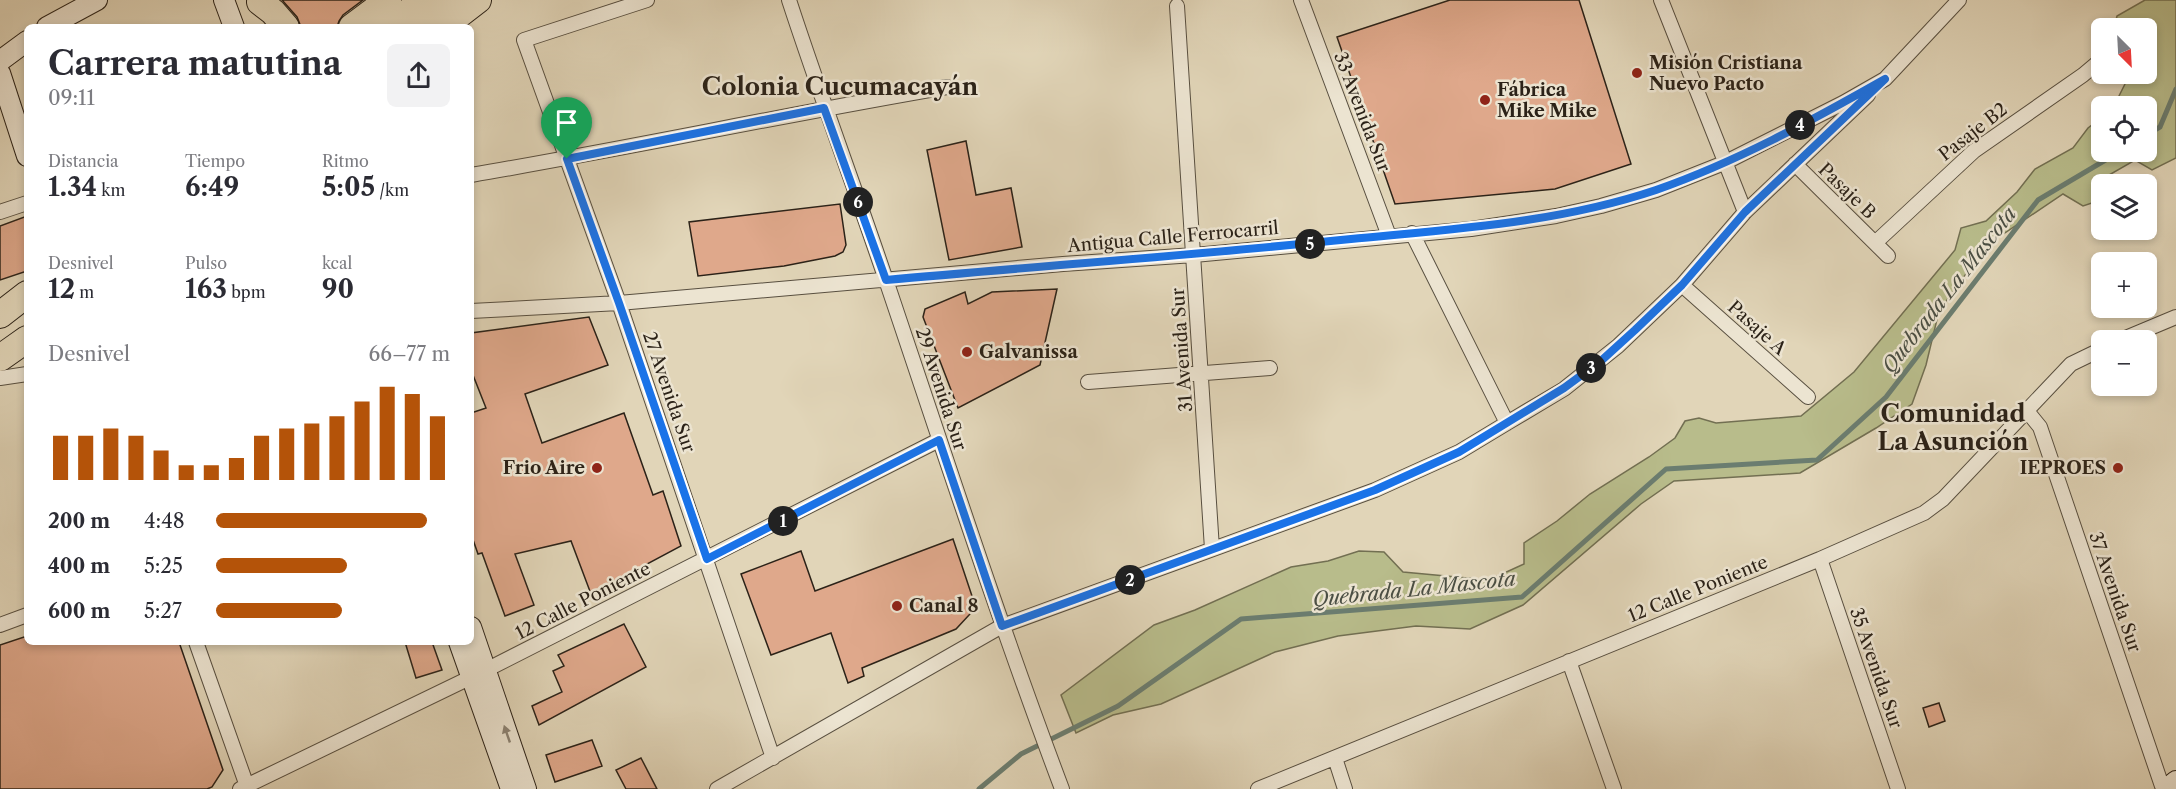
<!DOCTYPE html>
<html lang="es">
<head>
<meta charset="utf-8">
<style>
	:root { --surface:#fff; --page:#f2f2f3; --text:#2b2b33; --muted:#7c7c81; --accent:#b45309 }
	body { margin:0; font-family:"Libre Caslon Text",serif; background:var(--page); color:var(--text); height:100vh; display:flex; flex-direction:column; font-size:22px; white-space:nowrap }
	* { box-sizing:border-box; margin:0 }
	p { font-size:20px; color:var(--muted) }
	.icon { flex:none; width:33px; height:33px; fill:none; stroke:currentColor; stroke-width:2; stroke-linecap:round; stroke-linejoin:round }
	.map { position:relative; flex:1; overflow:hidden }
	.details { position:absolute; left:24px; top:24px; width:450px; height:621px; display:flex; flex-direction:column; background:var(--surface); border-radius:9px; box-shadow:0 3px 9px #0003 }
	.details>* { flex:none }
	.needle { width:39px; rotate:156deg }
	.controls { position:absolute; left:2091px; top:18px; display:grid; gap:12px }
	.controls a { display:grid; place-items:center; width:66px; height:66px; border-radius:9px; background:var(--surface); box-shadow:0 3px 9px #0003; font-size:30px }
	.pin { position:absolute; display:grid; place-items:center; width:51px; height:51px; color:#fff; margin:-62px -26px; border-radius:50% 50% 50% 0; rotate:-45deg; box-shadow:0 0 6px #0007 }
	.pin .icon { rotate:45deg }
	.km { position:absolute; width:30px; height:30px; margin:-15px; border-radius:50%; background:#222; color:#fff; font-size:16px; line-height:30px; text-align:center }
	.round { display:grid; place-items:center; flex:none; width:63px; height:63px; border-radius:9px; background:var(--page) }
	.overview { display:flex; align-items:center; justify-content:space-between; height:102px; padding:0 24px }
	h1 { font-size:33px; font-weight:800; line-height:45px }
	.figures { display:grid; grid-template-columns:repeat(3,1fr); gap:9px; height:102px; padding:6px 24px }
	.figures div { display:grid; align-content:center }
	.figures b { font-size:26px; font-weight:800 }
	.figures small { font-size:16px; font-weight:400 }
	.figures p { font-size:16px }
	.chart { height:168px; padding:12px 24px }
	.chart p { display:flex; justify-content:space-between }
	.chart svg { width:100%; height:108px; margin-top:6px; stroke:var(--accent); stroke-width:6 }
	ul { padding:0 24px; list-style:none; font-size:20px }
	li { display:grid; grid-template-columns:96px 72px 1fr; align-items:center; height:45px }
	li i { height:15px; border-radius:8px; background:var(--accent) }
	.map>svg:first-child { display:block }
	.green { fill:#b8bc8b; stroke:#726f52; stroke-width:1.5 }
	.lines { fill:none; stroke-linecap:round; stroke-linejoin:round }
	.stream { stroke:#6b7d70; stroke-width:5 }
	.building { fill:#dfa88b; stroke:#2b2218; stroke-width:1.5 }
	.street-casing { stroke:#584f40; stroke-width:16 }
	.secondary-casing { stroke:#2b2218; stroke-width:22 }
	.highway-casing { stroke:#2b2218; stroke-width:28 }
	.street { stroke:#ece4d1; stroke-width:14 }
	.secondary { stroke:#ece4d1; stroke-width:20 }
	.highway { stroke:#e1d5b8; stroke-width:26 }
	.oneway { fill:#8c8374 }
	.route-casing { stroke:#fff; stroke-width:12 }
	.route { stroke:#1a73e8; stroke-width:8 }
	.poi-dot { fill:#8f2418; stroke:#ece4d1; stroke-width:2 }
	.labels { text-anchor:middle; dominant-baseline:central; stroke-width:5; stroke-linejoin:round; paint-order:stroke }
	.poi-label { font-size:18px; font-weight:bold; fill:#2b2218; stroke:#ece4d1; text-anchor:start }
	.street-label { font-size:18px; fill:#2b2218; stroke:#ece4d1 }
	.water-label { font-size:20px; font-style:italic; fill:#4b4f44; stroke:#ece4d1 }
	.district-label { font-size:24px; font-weight:bold; fill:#2b2218; stroke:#ece4d1 }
</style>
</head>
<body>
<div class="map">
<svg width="2176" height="789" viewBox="0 0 2176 789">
	<rect width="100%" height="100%" fill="#e1d5b8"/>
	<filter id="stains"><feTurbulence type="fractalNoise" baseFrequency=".00333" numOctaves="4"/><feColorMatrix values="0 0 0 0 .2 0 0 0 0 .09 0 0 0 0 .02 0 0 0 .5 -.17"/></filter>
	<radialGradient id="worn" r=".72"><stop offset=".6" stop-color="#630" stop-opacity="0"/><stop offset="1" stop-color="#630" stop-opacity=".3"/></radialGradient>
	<!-- green -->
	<path class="green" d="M2145,0h31v158l-24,12 -17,-10 -26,15 -2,9h-5l-1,16 -18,6 -20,-12 -76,51 -48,66 -13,54 -14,39 -36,24 -76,45 -126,8 -33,23 -118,101 -53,24 -54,-3 -78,10 -63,16 -114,52 -48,11 -37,18 -15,-38 93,-70 41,-15 96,-43 37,-6 31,-10 25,1 19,20 86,8 35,-16v-21l33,-22 33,-27 59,-37 26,-19 10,-17 14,-3 17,5 85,-7 53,-44 101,-122 6,-22 25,-7 31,-29 18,-23 38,-21 15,-20 13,-10 1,34h44v-46h-32l16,-32h16v-46h-32l3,-12z"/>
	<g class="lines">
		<!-- stream -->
		<path class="stream" d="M2146,135l14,-8 16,-38
			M979,789l42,-35 97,-48 123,-87 281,-22 144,-128 151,-9 69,-63 152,-197 81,-48"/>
	</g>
	<!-- building -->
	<path class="building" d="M282,0h81l-20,15 -4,6 -2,6h-36l-4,-10z
		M1450,0h129l52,164 -76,25 -160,15 -58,-167z
		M966,141l10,54 35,-7 11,59 -73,13 -22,-110z
		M840,204l6,41 -3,7 -8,4 -51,10 -86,10 -9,-54z
		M27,216v55l-27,9v-54z
		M1057,289l-17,76 -82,43 -35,-91 2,-8 40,-17 3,12 24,-12z
		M589,317l19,48 -83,29 17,49 82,-30 29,82 10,-4 18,55 -90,48 -20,-53 -56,13 19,51 -29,11 -23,-63 -4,1 -7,-20v-121l15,-5 -15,-38v-37z
		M953,539l20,60 -3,15 -14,15 -94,39 2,8 -16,7 -17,-50 -60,22 -30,-81 60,-23 14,40z
		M624,624l22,43 -107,58 -7,-19 30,-14 -9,-21 11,-5 -6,-11z
		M27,636v6h152l44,128 -11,17 -5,2h-207v-144z
		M405,642h27l10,28 -26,8z
		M1939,703l6,18 -16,6 -6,-19z
		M592,740l10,26 -47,16 -9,-27z
		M641,758l16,31h-31l-10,-19z"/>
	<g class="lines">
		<!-- street casing -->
		<g class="street-casing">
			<path id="street" d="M647,0l-123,40 95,263 154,455
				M789,0c31,95 66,188 98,283 57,169 112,339 175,506
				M1301,0l88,236
				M1661,0l84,212
				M1177,6l35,543
				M1795,164l93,92
				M471,175c159,-27 317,-61 476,-88
				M0,212l27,-9
				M1412,233l95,190
				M1875,243l99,-92 109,-76 19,-16
				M1682,285l126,112
				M471,311l148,-8 444,-39 131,-9 277,-26 85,-13 45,-10 55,-16 68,-27 119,-60 42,-24 74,-79
				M2121,340l55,-23
				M0,378l27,-4
				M1088,382l182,-14
				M2027,411l13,16 123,362
				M1820,559l78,230
				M0,625l27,-10
				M196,642l52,147
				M1569,661l45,128
				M1335,758l10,31
				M240,789l246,-119 453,-230
				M717,789l285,-163 373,-136 84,-38 48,-29 57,-34 54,-43 64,-61 63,-73 123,-117
				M1258,789l562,-230 104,-46 19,-14 128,-135 31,-15"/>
		</g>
		<!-- secondary casing -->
		<g class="secondary-casing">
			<path id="secondary" d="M224,0l10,27
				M47,27l50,-27
				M0,61l27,-20
				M0,73l27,83
				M471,627l55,162
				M459,642l52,147
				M2166,789l10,-8"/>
		</g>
		<!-- highway casing -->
		<g class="highway-casing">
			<path id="highway" d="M260,2l13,10 13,15
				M352,27l36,-27
				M389,27l34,-27
				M420,27l33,-26
				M443,27l35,-27
				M0,315l27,-21
				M0,358l27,-19"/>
		</g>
		<!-- street -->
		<use href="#street" class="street"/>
		<!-- secondary -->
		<use href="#secondary" class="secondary"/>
		<!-- highway -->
		<use href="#highway" class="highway"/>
	</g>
	<!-- one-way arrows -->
	<defs><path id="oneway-solid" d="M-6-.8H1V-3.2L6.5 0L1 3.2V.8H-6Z" transform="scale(1.5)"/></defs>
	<use class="oneway" href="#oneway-solid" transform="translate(507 734) rotate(-109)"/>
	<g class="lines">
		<!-- route casing -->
		<g class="route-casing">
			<path id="route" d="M1885,79l-140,133 -63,73 -47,45 -33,30 -38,28 -105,64 -84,38 -373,136 -63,-186 -232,119 -88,-256 -52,-144 257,-51 62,172c155,-14 310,-25 465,-41 103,-10 207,-16 305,-49 80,-28 155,-69 229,-111z"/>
		</g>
		<!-- route -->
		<use href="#route" class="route"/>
	</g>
	<!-- markers -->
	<g class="poi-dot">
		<circle cx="1637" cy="73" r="6"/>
		<circle cx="1485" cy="100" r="6"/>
		<circle cx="967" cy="352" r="6"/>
		<circle cx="597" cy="468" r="6"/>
		<circle cx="2118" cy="468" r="6"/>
		<circle cx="897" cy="606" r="6"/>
	</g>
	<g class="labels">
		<!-- poi labels -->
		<g class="poi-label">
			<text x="1649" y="63">Misión Cristiana<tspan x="1649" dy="21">Nuevo Pacto</tspan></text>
			<text x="1497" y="90">Fábrica<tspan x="1497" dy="21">Mike Mike</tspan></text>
			<text x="979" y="352">Galvanissa</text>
			<text x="585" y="468" text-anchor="end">Frio Aire</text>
			<text x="2106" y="468" text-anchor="end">IEPROES</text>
			<text x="909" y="606">Canal 8</text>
		</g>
		<!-- street labels -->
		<g class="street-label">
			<text transform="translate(1362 112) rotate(69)">33 Avenida Sur</text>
			<text transform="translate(1973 132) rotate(-38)">Pasaje B2</text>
			<text transform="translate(1847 191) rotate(44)">Pasaje B</text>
			<text transform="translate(1173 237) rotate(-5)">Antigua Calle Ferrocarril</text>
			<text transform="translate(1757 328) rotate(42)">Pasaje A</text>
			<text transform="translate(1182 350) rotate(-94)">31 Avenida Sur</text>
			<text transform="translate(941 389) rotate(72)">29 Avenida Sur</text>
			<text transform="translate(669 392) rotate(71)">27 Avenida Sur</text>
			<text transform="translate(1698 589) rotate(-22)">12 Calle Poniente</text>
			<text transform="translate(2115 592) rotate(71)">37 Avenida Sur</text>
			<text transform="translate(583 601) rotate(-27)">12 Calle Poniente</text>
			<text transform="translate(1876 668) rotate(71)">35 Avenida Sur</text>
		</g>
		<!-- water labels -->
		<g class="water-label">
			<text transform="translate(1949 290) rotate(-52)">Quebrada La Mascota</text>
			<text transform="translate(1414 589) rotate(-6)">Quebrada La Mascota</text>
		</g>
		<!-- district labels -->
		<g class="district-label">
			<text x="840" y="86">Colonia Cucumacayán</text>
			<text x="1953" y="413">Comunidad<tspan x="1953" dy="28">La Asunción</tspan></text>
		</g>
	</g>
	<rect width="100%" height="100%" filter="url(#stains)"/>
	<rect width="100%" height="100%" fill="url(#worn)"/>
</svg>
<div class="controls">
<a><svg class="needle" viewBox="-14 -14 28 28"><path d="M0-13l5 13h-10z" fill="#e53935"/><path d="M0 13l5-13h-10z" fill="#7c7c81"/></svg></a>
<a><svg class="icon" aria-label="locate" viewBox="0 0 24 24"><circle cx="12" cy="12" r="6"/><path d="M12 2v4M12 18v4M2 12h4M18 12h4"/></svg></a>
<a><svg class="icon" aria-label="layers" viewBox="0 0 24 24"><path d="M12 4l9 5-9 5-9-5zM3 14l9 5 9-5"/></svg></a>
<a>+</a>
<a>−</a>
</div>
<div class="pin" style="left:567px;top:159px;background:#1e9e55"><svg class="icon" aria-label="arrive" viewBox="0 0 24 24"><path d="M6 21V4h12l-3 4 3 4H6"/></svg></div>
<b class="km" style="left:783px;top:521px">1</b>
<b class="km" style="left:1130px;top:580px">2</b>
<b class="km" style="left:1591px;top:368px">3</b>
<b class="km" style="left:1800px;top:125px">4</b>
<b class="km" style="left:1310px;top:244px">5</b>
<b class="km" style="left:858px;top:202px">6</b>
<section class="details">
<div class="overview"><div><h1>Carrera matutina</h1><p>09:11</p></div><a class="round"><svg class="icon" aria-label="share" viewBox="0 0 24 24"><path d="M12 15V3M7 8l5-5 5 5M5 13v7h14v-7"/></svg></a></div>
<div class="figures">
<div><p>Distancia</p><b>1.34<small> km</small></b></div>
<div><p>Tiempo</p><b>6:49</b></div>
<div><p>Ritmo</p><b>5:05<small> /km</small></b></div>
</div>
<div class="figures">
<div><p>Desnivel</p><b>12<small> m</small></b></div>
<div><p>Pulso</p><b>163<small> bpm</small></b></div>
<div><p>kcal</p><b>90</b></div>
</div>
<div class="chart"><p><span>Desnivel</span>66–77 m</p>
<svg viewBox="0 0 160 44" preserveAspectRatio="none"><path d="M5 44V26M15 44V26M25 44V23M35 44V26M45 44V32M55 44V38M65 44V38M75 44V35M85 44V26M95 44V23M105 44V21M115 44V18M125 44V12M135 44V6M145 44V9M155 44V18"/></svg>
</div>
<ul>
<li><b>200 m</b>4:48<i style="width:90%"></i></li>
<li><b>400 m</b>5:25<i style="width:56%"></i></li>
<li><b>600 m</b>5:27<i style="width:54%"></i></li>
</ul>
</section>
</div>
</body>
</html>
